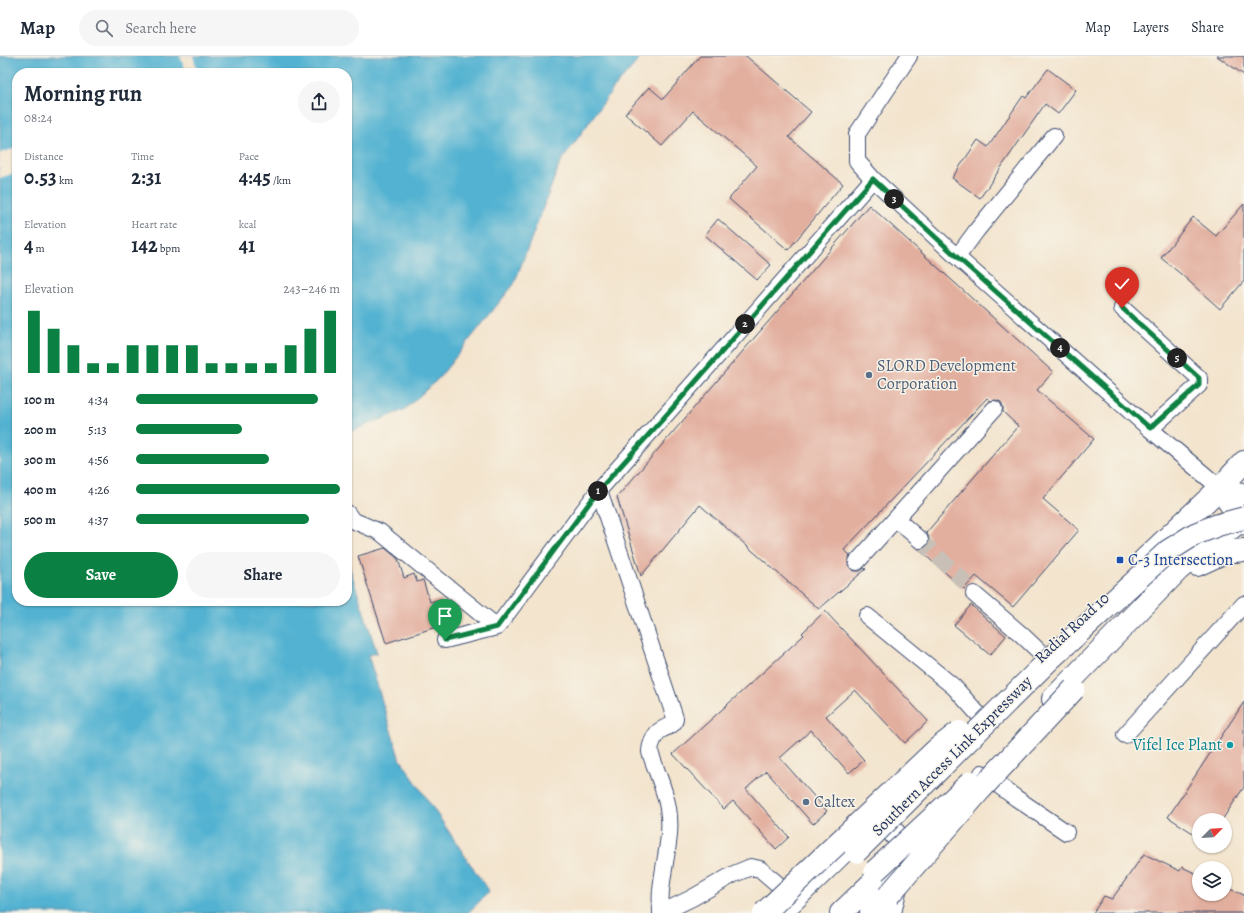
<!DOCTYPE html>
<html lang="en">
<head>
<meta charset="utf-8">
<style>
	:root { --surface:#fff; --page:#f6f6f7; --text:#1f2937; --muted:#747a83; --line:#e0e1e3; --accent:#0b8043 }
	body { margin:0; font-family:Alegreya,serif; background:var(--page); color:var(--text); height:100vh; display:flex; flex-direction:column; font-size:15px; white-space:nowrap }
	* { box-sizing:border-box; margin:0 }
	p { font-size:13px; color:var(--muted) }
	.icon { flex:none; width:22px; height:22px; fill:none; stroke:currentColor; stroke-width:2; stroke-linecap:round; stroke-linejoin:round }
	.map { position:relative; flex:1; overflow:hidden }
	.details { position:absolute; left:12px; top:12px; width:340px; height:538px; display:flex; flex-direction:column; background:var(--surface); border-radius:16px; box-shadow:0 1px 3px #0004 }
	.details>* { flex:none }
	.needle { width:26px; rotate:66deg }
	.buttons { position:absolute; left:1192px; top:757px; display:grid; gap:8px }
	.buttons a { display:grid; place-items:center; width:40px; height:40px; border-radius:50%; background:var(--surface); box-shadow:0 1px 3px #0004; font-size:20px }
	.pin { position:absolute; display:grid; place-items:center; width:34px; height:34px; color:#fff; margin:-41px -17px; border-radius:50% 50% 50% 0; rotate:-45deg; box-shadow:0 0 4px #0007 }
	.pin .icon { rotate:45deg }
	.km { position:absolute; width:20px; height:20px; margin:-10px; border-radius:50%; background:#222; color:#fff; font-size:11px; line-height:20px; text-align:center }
	.round { display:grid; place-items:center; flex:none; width:42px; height:42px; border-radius:21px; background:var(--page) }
	.summary { display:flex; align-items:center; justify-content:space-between; height:68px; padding:0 12px }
	h1 { font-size:22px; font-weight:700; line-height:30px }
	.stats { display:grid; grid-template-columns:repeat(3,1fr); gap:6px; height:68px; padding:4px 12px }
	.stats div { display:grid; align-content:center }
	.stats b { font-size:20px; font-weight:700 }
	.stats small { font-size:11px; font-weight:400 }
	.stats p { font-size:11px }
	.chart { height:112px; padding:8px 12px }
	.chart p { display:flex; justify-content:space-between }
	.chart svg { width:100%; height:72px; margin-top:4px; stroke:var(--accent); stroke-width:6 }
	.button { display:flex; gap:8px; margin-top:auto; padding:8px 12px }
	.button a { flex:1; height:46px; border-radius:24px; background:var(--accent); color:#fff; font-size:16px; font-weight:700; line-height:46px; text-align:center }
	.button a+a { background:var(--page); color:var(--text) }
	ul { padding:0 12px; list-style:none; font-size:13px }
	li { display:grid; grid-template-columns:64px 48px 1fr; align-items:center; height:30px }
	li i { height:10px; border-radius:5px; background:var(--accent) }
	header { display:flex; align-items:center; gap:24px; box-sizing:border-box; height:56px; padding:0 20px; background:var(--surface); border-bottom:1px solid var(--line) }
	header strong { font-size:19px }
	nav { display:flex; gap:22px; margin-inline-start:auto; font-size:14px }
	.search { width:280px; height:36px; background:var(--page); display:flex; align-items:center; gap:10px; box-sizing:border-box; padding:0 14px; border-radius:22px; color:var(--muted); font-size:15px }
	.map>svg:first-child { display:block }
	.water { fill:#53b2d1; stroke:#377098 }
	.pier { fill:#f3e4cd }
	.building { fill:#e2ae9e }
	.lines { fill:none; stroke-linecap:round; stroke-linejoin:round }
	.minor-tunnel { stroke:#c8c0b7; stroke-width:16; stroke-dasharray:16 8; stroke-linecap:butt }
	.minor-casing { stroke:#3b4a6f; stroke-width:18 }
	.major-casing { stroke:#3b4a6f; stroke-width:23 }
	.highway-casing { stroke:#3b4a6f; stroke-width:24 }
	.minor { stroke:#fff; stroke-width:16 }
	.major { stroke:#fff; stroke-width:21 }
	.highway { stroke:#fff; stroke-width:22 }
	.highway-bridge-casing { stroke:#3b4a6f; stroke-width:24; stroke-linecap:butt }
	.highway-bridge { stroke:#fff; stroke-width:22 }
	.route-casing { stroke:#fff; stroke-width:8 }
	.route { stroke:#0b8043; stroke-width:5 }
	.service-dot { fill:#5c6f8a; stroke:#f7f3e8; stroke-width:1.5 }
	.transit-dot { fill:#1a4fb4; stroke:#f7f3e8; stroke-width:1.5 }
	.culture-dot { fill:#0f9aa8; stroke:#f7f3e8; stroke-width:1.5 }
	.labels { text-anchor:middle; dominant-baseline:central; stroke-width:3; stroke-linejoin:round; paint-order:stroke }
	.service-label { font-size:16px; fill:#4e5e75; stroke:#f7f3e8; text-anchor:start }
	.transit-label { font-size:16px; fill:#164399; stroke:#f7f3e8; text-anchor:start }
	.street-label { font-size:16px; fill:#1b2f5e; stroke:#f7f3e8 }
	.culture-label { font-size:16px; fill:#0d838f; stroke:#f7f3e8; text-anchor:end }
</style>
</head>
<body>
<header>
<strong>Map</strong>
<div class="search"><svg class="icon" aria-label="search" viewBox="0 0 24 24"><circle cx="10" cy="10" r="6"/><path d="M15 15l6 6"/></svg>Search here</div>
<nav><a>Map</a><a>Layers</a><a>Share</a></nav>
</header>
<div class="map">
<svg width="1244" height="857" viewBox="0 0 1244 857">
	<rect width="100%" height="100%" fill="#f7f3e8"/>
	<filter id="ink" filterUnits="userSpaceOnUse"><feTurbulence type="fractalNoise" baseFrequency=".025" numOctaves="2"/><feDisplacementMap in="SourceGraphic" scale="8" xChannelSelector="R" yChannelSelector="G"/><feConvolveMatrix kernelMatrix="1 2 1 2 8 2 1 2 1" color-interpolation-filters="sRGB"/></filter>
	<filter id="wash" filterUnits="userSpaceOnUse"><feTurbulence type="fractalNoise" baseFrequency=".012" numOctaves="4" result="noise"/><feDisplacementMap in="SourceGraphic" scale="16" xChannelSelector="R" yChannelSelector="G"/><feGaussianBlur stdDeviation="0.9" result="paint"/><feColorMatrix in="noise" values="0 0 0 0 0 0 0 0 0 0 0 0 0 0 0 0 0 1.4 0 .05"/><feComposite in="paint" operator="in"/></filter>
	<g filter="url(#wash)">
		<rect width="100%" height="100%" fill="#f3e4cd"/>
		<!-- water -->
		<path class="water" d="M0,0h642l-29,33 -53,74 -46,121 -75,94 -35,32 -57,23v-360h-330v528h330v-41l30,93 -9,2 31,102 90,135 -21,21h-468z"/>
		<!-- pier -->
		<path class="pier" d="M180,0h13l5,17h-12z
			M17,92v24l-17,6v-25z"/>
		<g id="blocks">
			<!-- building -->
			<path class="building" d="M700,0h46l65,56 -22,25 54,47 -55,66 -59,-51 28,-33 -64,-55 -31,35 -37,-32 24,-27 14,12z
				M1217,0h27v19z
				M1048,13l28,21 -18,24 -13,-10 -65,94 -28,-20 26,-38 10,7 35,-51 3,2z
				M1244,148v77l-24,28 -38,-34 -21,-17 32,-41 23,19z
				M869,149l184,167 -16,18 57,49 -51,60 36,31 -66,77 -37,-31 -12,13 -46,-40h5l4,-3 2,-4v-5l-3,-4 92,-107 -15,-14v-6l-2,-4 -5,-2 -6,1 -3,-3 -143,152 6,5 -2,5v5l3,4 4,2h5l4,-3 2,1 -47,40 -119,-104 -59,71 -24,-79z
				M718,163l53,46 -14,15 -52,-45z
				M385,492l13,11 6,19 10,-4 3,8 6,-2 7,22 11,-3 8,24 -63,20 -28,-87z
				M971,549l35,31 -16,19 -36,-30z
				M825,555l103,110 -23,22 -50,-53 -29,26 38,44 -15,13 -38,-43 -31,28 47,53 -14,13 -47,-53 -20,18 43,48 -13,12 -43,-48 -9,8 -51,-55 131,-119 -2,-2z
				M1244,646v85l-22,33h-23v17l-31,-20z
				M1144,798l36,17 2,-4 17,8v19h26v-7l19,8v18h-151l11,-17 8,3z"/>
		</g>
	</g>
	<g filter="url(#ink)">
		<use href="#blocks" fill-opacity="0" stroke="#3b4a6f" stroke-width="1"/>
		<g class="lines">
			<!-- minor-tunnel -->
			<path class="minor-tunnel" d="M920,484l48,45"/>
			<!-- minor casing -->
			<g class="minor-casing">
				<path id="minor" d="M909,0l-52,78v27l16,18 84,78 193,172 70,59
					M957,201l20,-27 77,-94
					M1122,252l77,70v7l-49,44
					M599,434l70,-79 204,-232
					M347,457l5,7 28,12 117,95
					M896,463l24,21
					M857,506l137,-153
					M974,538l48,41 21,20
					M867,560l87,71 25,28
					M445,584l52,-13 102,-137 76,228c-1,9 -8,8 -14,12 -6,3 -11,15 -11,22 6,19 15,37 18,56 5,28 -5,56 -7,83 -1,7 0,15 0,22
					M1125,679l119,-131
					M982,717l34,25 50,34
					M661,857l31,-15 42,-24 17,-7 9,2 34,29
					M893,857l7,-30"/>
			</g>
			<!-- major casing -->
			<g class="major-casing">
				<path id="major" d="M1220,432l20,33 4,3
					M1220,432l24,6"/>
			</g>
			<!-- highway casing -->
			<g class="highway-casing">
				<path id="highway" d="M1144,504l76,-72 24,-26
					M1197,509l28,-13 19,-2
					M1053,643l126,-130 65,-51
					M879,760l29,33
					M780,857l66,-64
					M841,857l54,-52
					M871,857l17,-17"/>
			</g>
			<!-- minor -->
			<use href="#minor" class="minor"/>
			<!-- major -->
			<use href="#major" class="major"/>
			<!-- highway -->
			<use href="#highway" class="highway"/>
			<!-- highway-bridge casing -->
			<g class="highway-bridge-casing">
				<path id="highway-bridge" d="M856,796l192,-191 120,-110 27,-17 23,-9 26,-7
					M875,815l96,-89
					M888,840l92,-106 94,-101
					M764,857l172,-163 23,-18"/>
			</g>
			<!-- highway-bridge -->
			<use href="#highway-bridge" class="highway-bridge"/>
		</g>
	</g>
	<g class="lines" filter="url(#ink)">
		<!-- route casing -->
		<g class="route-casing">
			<path id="route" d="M445,584l52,-13 102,-137 71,-79 203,-232 84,78 193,171 49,-43v-7l-77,-70"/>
		</g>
		<!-- route -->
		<use href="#route" class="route"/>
	</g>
	<!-- markers -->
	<g class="service-dot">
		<circle cx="869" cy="319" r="4"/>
		<circle cx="806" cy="746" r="4"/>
	</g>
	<rect class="transit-dot" x="1116" y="500" width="8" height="8" rx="2"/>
	<circle class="culture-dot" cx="1230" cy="689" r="4"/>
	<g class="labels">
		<!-- service labels -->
		<g class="service-label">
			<text x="877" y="310">SLORD Development<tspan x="877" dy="18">Corporation</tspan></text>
			<text x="814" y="746">Caltex</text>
		</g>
		<!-- transit labels -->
		<g class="transit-label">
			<text x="1128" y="504">C-3 Intersection</text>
		</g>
		<!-- street labels -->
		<g class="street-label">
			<text transform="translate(1072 572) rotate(-43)">Radial Road 10</text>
			<text transform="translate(952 700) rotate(-45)">Southern Access Link Expressway</text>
		</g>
		<!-- culture labels -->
		<g class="culture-label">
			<text x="1222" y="689">Vifel Ice Plant</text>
		</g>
	</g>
</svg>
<div class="buttons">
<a><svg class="needle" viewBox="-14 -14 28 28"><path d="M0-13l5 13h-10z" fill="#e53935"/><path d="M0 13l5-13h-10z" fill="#747a83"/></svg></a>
<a><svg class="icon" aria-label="layers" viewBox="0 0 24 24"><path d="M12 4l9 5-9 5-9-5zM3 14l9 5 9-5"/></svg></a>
</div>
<div class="pin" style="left:445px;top:584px;background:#1e9e55"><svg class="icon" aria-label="arrive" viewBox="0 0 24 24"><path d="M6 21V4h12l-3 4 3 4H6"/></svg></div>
<div class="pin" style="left:1122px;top:252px;background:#d93025"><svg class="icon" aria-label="check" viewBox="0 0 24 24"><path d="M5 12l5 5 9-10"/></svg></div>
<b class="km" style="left:598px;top:435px">1</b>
<b class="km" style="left:745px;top:268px">2</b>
<b class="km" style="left:894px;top:143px">3</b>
<b class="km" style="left:1060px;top:292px">4</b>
<b class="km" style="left:1177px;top:302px">5</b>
<section class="details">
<div class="summary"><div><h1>Morning run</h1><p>08:24</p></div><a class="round"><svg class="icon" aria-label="share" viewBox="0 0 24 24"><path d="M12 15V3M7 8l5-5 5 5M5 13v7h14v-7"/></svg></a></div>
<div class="stats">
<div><p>Distance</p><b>0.53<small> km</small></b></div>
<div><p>Time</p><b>2:31</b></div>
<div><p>Pace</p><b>4:45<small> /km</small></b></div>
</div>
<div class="stats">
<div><p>Elevation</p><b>4<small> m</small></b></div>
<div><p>Heart rate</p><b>142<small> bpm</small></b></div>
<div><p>kcal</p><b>41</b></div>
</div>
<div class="chart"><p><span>Elevation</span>243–246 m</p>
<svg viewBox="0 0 160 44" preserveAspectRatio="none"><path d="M5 44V6M15 44V17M25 44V27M35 44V38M45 44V38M55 44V27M65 44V27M75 44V27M85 44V27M95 44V38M105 44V38M115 44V38M125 44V38M135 44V27M145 44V17M155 44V6"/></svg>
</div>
<ul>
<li><b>100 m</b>4:34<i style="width:89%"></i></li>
<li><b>200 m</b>5:13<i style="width:52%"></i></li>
<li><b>300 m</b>4:56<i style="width:65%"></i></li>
<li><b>400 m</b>4:26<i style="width:100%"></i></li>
<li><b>500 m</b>4:37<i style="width:85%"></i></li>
</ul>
<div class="button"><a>Save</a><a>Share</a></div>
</section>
</div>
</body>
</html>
